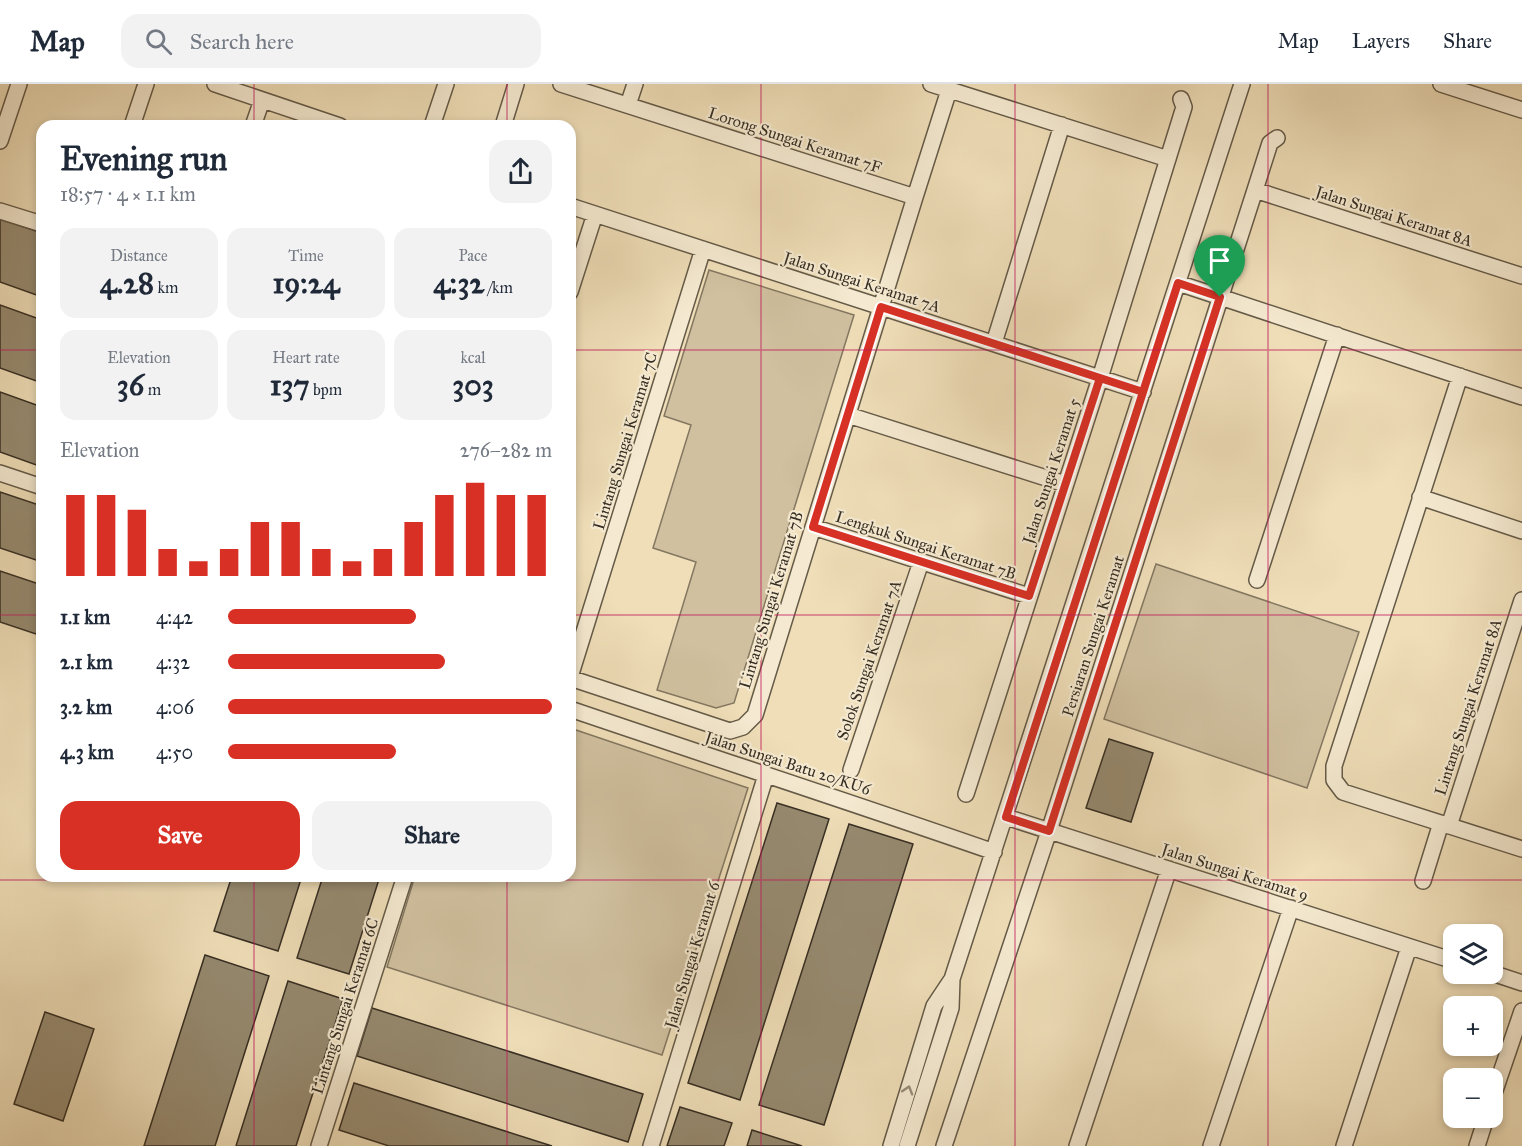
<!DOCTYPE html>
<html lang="en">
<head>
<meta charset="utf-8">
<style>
	:root { --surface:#fff; --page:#f2f2f3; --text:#1f2937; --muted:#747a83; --line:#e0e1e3; --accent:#d93025 }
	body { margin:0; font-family:"IM FELL Great Primer",serif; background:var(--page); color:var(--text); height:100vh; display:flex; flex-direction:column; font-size:22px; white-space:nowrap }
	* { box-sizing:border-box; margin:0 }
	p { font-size:20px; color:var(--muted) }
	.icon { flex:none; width:33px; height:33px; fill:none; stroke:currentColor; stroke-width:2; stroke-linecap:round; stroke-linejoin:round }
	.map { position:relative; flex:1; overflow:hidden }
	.details { position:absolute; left:36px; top:36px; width:540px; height:762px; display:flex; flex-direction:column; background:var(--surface); border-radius:18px; box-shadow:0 3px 9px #0003 }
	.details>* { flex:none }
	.fabs { position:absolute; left:1443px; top:840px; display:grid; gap:12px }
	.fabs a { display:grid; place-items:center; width:60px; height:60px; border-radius:12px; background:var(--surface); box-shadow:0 3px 9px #0003; font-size:30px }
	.pin { position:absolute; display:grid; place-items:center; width:51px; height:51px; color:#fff; margin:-62px -26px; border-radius:50% 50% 50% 0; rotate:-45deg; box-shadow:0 0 6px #0007 }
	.pin .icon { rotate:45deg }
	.round { display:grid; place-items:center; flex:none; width:63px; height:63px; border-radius:18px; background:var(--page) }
	.head { display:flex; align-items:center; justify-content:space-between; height:102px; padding:0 24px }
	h1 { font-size:33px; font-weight:800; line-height:45px }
	.figures { display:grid; grid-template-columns:repeat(3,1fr); gap:9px; height:102px; padding:6px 24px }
	.figures div { display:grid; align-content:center; border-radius:15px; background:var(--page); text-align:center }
	.figures b { font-size:30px; font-weight:800 }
	.figures small { font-size:16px; font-weight:400 }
	.figures p { font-size:16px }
	.chart { height:168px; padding:12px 24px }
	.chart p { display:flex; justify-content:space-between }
	.chart svg { width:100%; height:108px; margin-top:6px; stroke:var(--accent); stroke-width:6 }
	.cta { display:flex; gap:12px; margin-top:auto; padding:12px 24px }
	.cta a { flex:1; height:69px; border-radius:18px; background:var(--accent); color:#fff; font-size:24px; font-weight:800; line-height:69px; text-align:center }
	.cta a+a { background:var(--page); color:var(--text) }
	ul { padding:0 24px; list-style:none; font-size:20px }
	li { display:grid; grid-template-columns:96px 72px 1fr; align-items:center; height:45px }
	li i { height:15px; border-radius:8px; background:var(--accent) }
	header { display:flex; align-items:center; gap:36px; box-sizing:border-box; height:84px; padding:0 30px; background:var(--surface); border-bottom:2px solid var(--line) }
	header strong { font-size:28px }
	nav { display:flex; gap:33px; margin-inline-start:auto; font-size:21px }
	.search { width:420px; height:54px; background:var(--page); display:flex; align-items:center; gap:15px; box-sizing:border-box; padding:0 21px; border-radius:18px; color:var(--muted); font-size:22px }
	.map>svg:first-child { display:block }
	.green { fill:#d0c09f; stroke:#837761; stroke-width:1.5 }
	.building { fill:#968a70; stroke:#362e23; stroke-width:1.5 }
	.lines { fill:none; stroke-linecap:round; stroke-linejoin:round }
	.minor-casing { stroke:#645a48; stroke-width:18 }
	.minor { stroke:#f5ead1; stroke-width:15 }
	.oneway { stroke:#968c7a }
	.route-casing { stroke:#fff; stroke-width:12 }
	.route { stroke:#d93025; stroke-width:8 }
	.grid { fill:none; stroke:#c2185b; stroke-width:1.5; stroke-opacity:0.55 }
	.labels { text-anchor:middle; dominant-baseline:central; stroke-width:4.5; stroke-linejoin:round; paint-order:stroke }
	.street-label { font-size:16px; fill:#362e23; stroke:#f5ead1 }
</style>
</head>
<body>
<header>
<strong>Map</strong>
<div class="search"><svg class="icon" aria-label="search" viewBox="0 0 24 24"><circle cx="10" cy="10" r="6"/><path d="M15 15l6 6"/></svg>Search here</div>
<nav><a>Map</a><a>Layers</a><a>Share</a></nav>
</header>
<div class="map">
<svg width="1522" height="1062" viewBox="0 0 1522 1062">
	<rect width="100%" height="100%" fill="#efdeb8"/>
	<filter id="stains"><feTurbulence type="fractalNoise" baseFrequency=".00333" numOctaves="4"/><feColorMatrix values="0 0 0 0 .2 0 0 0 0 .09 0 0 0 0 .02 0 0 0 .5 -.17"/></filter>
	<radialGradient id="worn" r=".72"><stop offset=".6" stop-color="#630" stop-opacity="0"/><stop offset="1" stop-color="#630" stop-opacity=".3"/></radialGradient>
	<!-- green -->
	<path class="green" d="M709,186l145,45 -120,388 -18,5 -59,-18 39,-128 -43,-14 38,-123 -27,-9z
		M1156,480l203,68 -52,156 -203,-69z
		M570,644l178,60 -86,267 -275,-88 28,-91h155z"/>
	<!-- building -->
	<path class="building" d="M0,135l42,14v64l-42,-15z
		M0,221l42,15v63l-42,-15z
		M0,308l42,15v60l-42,-15z
		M0,408l42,14v56l-42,-14z
		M0,487l42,14v51l-42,-14z
		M1109,655l44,14 -22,69 -45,-14z
		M777,719l52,16 -89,281 -52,-17z
		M849,740l64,20 -89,281 -65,-20z
		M232,792h70l-24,75 -64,-20z
		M323,792h57l-31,98 -52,-16z
		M205,871l64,21 -54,170h-71z
		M288,897l55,18 -47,147h-60z
		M372,924l271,86 -15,48 -271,-86z
		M45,928l49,17 -31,92 -49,-17z
		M354,999l198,63h-163l-50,-16z
		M680,1023l52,16 -8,23h-57z
		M752,1046l50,16h-55z"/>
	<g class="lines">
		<!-- minor casing -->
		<g class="minor-casing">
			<path id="minor" d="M215,0l125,42
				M561,0l354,113
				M931,0l237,75
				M1441,0l81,26
				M628,21l7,-21
				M132,42l14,-42
				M253,42l9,-26
				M432,42l14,-42
				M503,42l13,-42
				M0,57l19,-57
				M1255,106l267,86
				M570,122l573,186
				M0,127l42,13
				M1178,199l344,114
				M570,208l25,-78
				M994,259l68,-218
				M1460,292l-126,390v14l9,12 179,57
				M848,331l217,69
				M0,389l42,14
				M1420,413l102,34
				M813,443l216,69
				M1257,496l80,-245
				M570,593l133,-428
				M570,594l160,53 13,-4 12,-12 160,-518 34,-107
				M570,625c141,48 283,94 424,143
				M851,686l70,-208
				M966,710l134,-416 84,-271 -3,-8
				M1006,733l448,144
				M1449,742l73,-226
				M1423,797l18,-58
				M1492,889l30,10
				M1492,1015l30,-88
				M319,1062l86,-270
				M651,1062l115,-371
				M891,1062l43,-140 18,-27
				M907,1062l44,-138 1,-29 290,-895
				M944,1062l105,-315 206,-641 15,-47 7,-5
				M1077,1062l92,-277
				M1211,1062l80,-238
				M1344,1062l65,-199
				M1477,1062l9,-28"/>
		</g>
		<!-- minor -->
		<use href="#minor" class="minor"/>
	</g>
	<!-- one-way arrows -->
	<defs><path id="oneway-chevron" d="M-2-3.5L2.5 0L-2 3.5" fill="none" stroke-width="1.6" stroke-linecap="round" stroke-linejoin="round" transform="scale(1.5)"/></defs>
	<use class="oneway" href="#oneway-chevron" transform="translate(908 1006) rotate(-73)"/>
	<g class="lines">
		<!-- route casing -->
		<g class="route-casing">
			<path id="route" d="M1220,213l-42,-14 -35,109 -43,-14 -71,218 -216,-69 68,-220 262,85 -137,425 43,14 171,-534"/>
		</g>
		<!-- route -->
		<use href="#route" class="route"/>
	</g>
	<!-- grid -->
	<path class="grid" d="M254,0v42M507,0v42M761,0v1062M1015,0v1062M1268,0v1062M0,266h42M570,266h952M0,531h42M570,531h952M254,792v270M507,792v270M0,796h1522"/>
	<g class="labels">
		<!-- street labels -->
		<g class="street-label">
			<text transform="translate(795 56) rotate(18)">Lorong Sungai Keramat 7F</text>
			<text transform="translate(1394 132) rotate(18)">Jalan Sungai Keramat 8A</text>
			<text transform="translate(862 198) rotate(18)">Jalan Sungai Keramat 7A</text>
			<text transform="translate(625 357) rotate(-73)">Lintang Sungai Keramat 7C</text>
			<text transform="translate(1051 387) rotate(-72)">Jalan Sungai Keramat 5</text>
			<text transform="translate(926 461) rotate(18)">Lengkuk Sungai Keramat 7B</text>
			<text transform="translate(771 516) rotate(-73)">Lintang Sungai Keramat 7B</text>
			<text transform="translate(1093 552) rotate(-72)">Persiaran Sungai Keramat</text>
			<text transform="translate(869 576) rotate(-71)">Solok Sungai Keramat 7A</text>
			<text transform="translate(1468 623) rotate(-72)">Lintang Sungai Keramat 8A</text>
			<text transform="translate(788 679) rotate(18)">Jalan Sungai Batu 20/KU6</text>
			<text transform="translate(1235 788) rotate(18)">Jalan Sungai Keramat 9</text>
			<text transform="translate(692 871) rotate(-73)">Jalan Sungai Keramat 6</text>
			<text transform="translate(345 922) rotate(-72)">Lintang Sungai Keramat 6C</text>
		</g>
	</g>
	<rect width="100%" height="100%" filter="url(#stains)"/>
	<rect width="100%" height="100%" fill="url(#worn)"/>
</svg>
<div class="fabs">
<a><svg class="icon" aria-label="layers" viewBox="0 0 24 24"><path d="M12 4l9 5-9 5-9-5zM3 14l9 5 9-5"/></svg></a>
<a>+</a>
<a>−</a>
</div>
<div class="pin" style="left:1220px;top:213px;background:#1e9e55"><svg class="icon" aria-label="arrive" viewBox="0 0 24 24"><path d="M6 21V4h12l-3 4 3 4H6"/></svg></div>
<section class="details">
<div class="head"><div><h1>Evening run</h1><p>18:57 · 4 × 1.1 km</p></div><a class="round"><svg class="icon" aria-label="share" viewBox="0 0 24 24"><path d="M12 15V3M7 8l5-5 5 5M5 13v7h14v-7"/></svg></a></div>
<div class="figures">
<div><p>Distance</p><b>4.28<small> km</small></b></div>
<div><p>Time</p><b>19:24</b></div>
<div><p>Pace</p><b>4:32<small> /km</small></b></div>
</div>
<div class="figures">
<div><p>Elevation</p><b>36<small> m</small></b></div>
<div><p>Heart rate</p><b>137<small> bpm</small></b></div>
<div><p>kcal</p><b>303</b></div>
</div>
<div class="chart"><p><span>Elevation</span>276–282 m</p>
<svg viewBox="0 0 160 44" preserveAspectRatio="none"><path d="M5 44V11M15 44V11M25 44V17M35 44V33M45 44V38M55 44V33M65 44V22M75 44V22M85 44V33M95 44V38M105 44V33M115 44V22M125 44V11M135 44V6M145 44V11M155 44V11"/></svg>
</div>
<ul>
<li><b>1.1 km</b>4:42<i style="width:58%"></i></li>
<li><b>2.1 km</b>4:32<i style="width:67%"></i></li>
<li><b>3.2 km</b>4:06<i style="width:100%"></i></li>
<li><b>4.3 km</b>4:50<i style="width:52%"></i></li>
</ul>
<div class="cta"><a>Save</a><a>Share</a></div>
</section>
</div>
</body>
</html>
